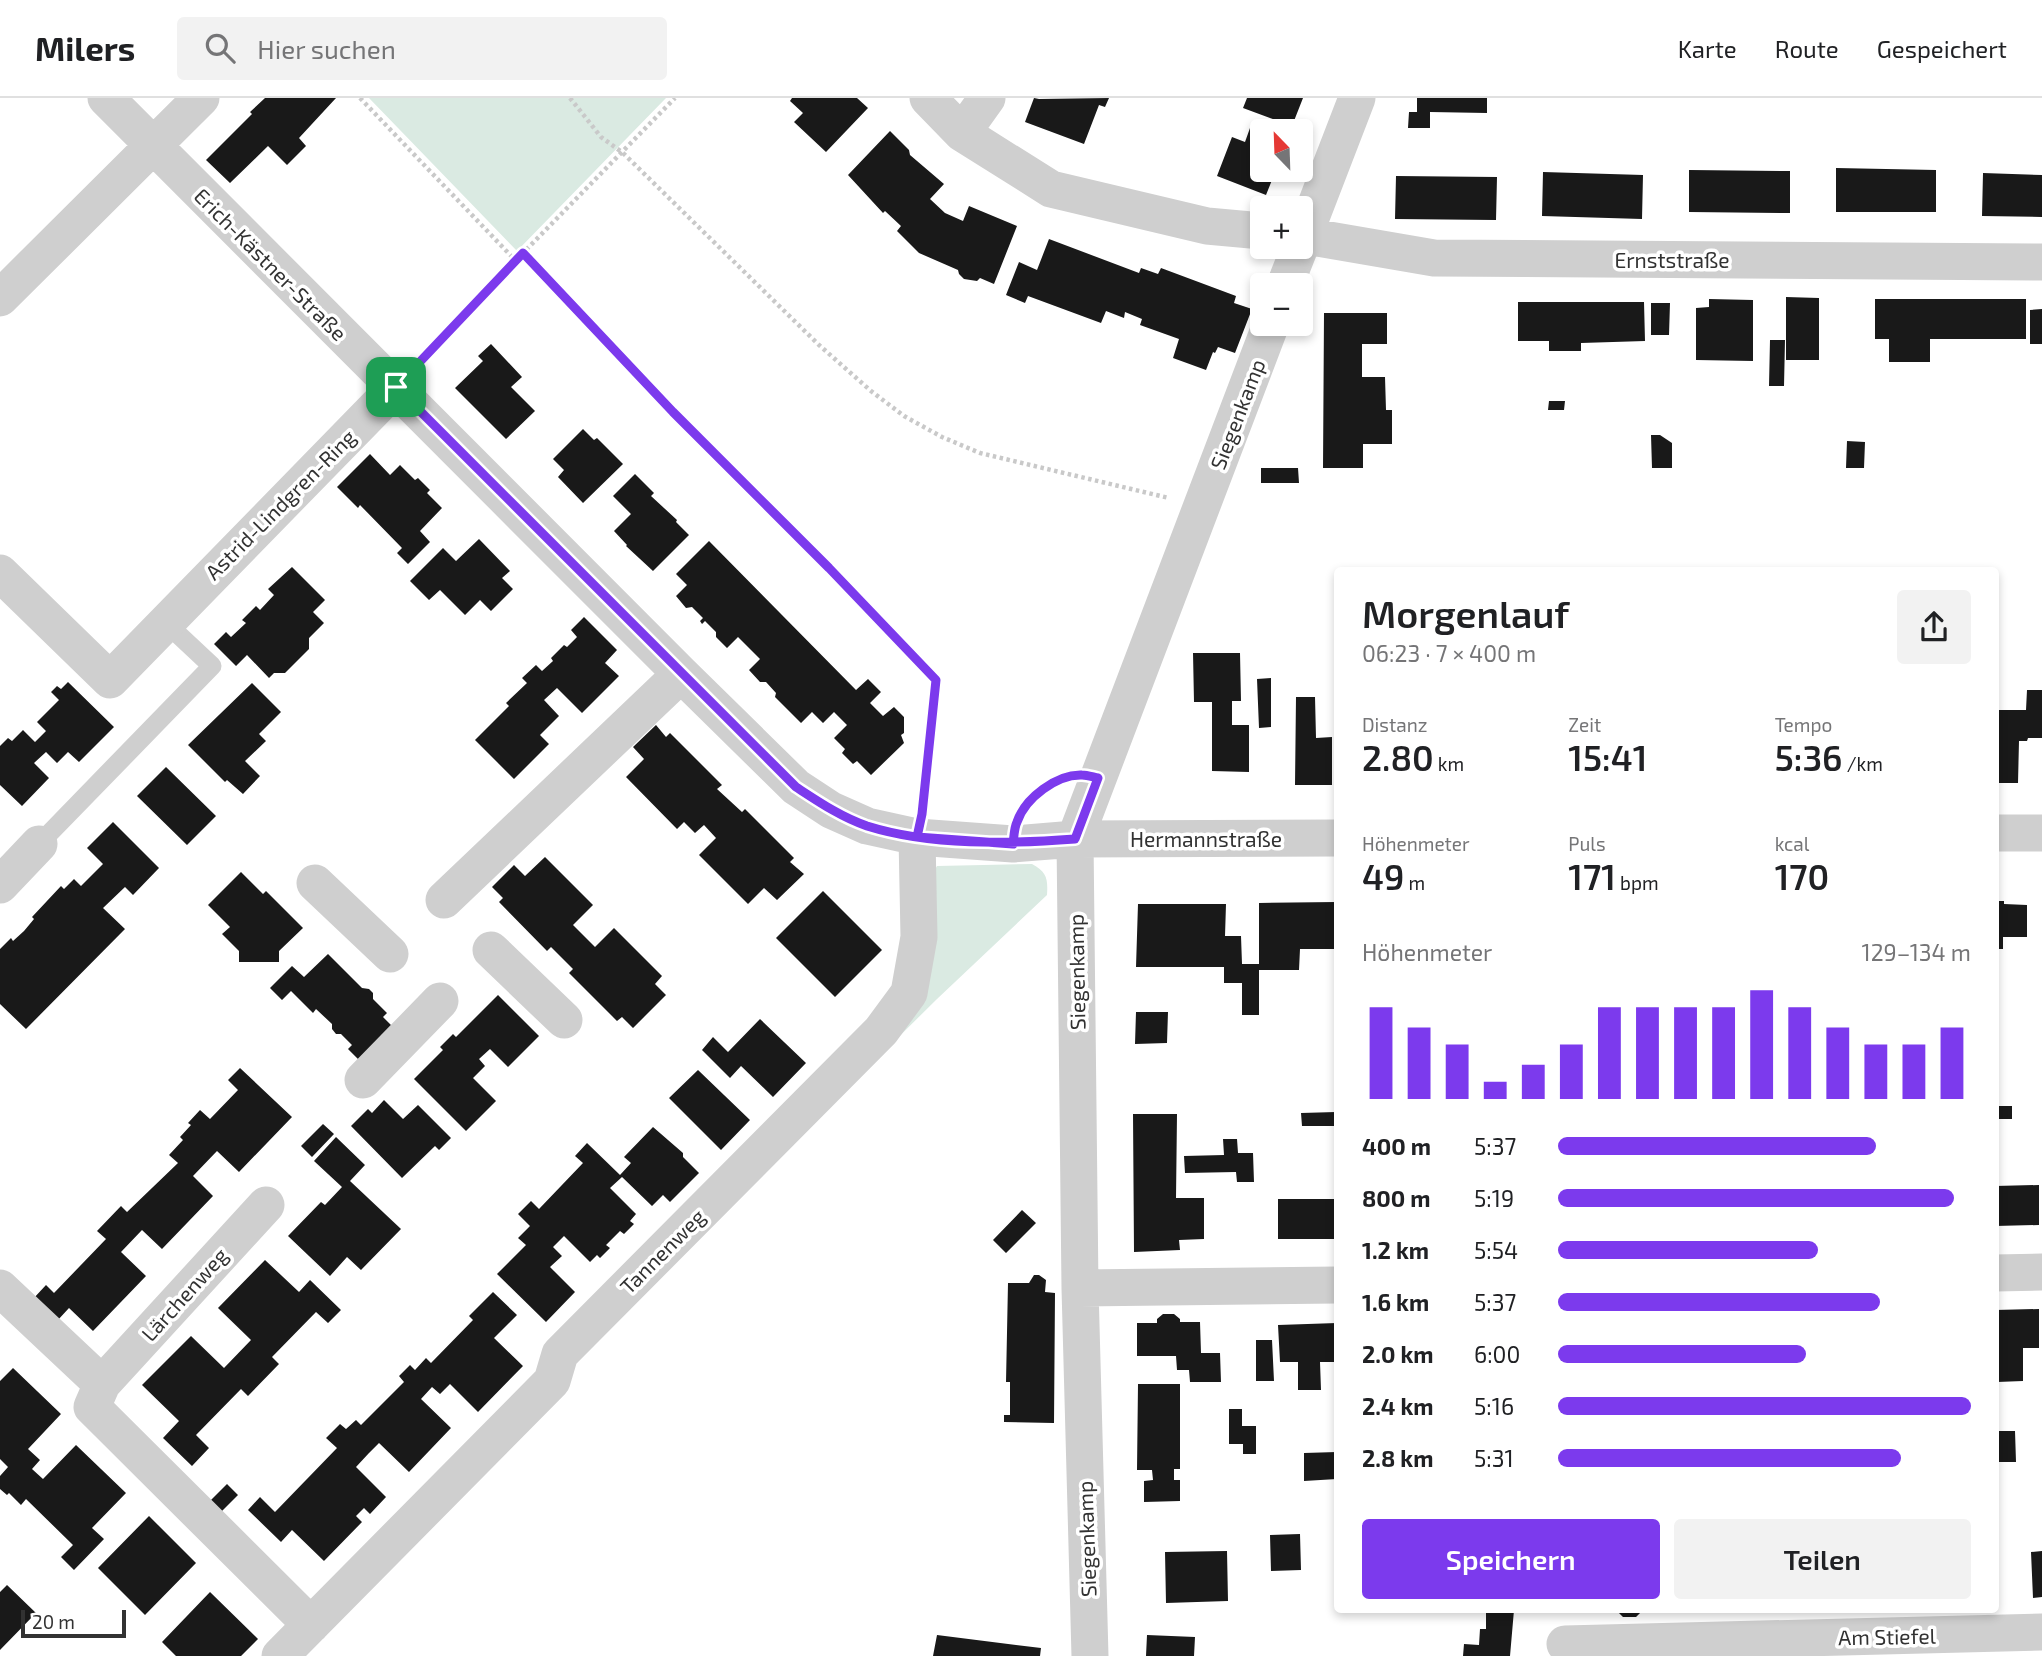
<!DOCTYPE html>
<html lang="de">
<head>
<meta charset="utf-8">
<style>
	:root { --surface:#fff; --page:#f2f2f2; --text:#202124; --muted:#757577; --line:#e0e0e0; --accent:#7c3aed }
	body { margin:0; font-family:"Exo 2",sans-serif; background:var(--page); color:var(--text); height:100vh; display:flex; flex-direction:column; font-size:26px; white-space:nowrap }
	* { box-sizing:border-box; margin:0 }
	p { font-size:23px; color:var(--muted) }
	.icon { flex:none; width:38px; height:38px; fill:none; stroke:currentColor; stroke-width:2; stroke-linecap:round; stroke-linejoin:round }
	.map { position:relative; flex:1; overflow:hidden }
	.sheet { position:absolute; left:1334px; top:469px; width:665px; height:1046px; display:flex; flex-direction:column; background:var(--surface); border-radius:7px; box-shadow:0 4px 10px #0003 }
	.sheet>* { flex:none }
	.needle { width:46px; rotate:337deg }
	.buttons { position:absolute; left:1250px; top:21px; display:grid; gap:14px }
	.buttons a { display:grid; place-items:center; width:63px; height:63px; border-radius:7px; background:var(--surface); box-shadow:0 4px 10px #0003; font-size:35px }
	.scale { position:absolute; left:21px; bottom:18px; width:105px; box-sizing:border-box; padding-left:7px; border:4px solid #323232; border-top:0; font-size:19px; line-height:24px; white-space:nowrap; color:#323232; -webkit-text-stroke:5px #fff; paint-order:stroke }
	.pin { position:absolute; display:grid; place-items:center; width:60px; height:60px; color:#fff; margin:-30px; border-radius:14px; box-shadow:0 4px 10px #0006 }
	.round { display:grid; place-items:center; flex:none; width:74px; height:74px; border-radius:7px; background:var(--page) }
	.head { display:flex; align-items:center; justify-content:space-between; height:119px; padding:0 28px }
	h1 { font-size:38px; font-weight:600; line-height:52px }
	.stats { display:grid; grid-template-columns:repeat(3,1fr); gap:10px; height:119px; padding:7px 28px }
	.stats div { display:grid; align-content:center }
	.stats b { font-size:35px; font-weight:600 }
	.stats small { font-size:19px; font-weight:400 }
	.stats p { font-size:19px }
	.chart { height:196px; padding:14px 28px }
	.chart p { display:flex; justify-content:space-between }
	.chart svg { width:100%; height:126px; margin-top:7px; stroke:var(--accent); stroke-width:6 }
	.button { display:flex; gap:14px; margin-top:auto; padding:14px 28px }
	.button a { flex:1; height:80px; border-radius:7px; background:var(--accent); color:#fff; font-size:28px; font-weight:600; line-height:80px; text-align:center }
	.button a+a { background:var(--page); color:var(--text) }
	ul { padding:0 28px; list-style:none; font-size:23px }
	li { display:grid; grid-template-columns:112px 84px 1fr; align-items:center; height:52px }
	li i { height:18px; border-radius:9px; background:var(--accent) }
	header { display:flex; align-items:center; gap:42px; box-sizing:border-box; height:98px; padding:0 35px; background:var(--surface); border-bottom:2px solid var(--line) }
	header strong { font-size:33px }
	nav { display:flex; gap:38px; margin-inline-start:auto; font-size:24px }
	.search { width:490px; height:63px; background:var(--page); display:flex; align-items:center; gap:18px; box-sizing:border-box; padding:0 24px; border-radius:7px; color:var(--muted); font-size:26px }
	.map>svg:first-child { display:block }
	.green { fill:#daeae2 }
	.building { fill:#191919 }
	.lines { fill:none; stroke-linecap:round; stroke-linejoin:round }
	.path { stroke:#c9c9c9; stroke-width:4.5; stroke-dasharray:3.5 3.5; stroke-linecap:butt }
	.lane { stroke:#cfcfcf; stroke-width:19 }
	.street { stroke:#cfcfcf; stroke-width:37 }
	.route-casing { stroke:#fff; stroke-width:14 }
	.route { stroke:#7c3aed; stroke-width:9 }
	.labels { text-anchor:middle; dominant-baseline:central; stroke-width:7; stroke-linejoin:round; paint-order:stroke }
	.street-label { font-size:21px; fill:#323232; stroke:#fff }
</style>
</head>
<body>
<header>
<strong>Milers</strong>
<div class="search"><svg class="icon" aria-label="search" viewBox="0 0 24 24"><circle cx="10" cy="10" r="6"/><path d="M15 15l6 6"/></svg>Hier suchen</div>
<nav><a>Karte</a><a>Route</a><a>Gespeichert</a></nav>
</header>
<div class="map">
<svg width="2042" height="1558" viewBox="0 0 2042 1558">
	<rect width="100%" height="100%" fill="#fff"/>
	<!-- green -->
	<path class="green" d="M369,0h297l-149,153z
		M1032,766c15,8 16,15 15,31l-110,104 -96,95 76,-93 12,-121 8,-14z"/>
	<!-- building -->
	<path class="building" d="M265,0h71l-37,40 7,8 -19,19 -19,-19 -38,37 -24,-23 46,-46 -2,-2z
		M792,0h65l11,10 -42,44 -32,-30 9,-9 -13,-12z
		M1034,0l5,1 70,-1 -4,9 -6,-2 -15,39 -59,-22z
		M1247,0h56l-11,28 -49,-18z
		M1417,0h70v15l-57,-1v16h-22l1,-16h8z
		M1250,30l12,4v38h14l-10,25 -49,-19 15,-39 13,5z
		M890,33l19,19 1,5 34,29 -14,15 15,14 18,8 6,-15 48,20 -23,58 -14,-6 -3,3 -13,-2 -5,-5 -1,-4 -39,-17 -22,-22 4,-5 -16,-15 -2,2 -35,-38z
		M1836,70l100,2v42h-100z
		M1689,72l101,1v42l-101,-1z
		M1543,74l100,3 -1,44 -100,-3z
		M1983,75l59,2v42l-60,-1z
		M1396,78l101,1 -1,43 -101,-1z
		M1049,141l90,34 2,-5 17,6 3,-6 75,28 -2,7 18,6 -17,44 -17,-6 -3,6 -2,-1 -7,18 -33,-12 6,-19 -39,-14 2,-6 -17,-7 -1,6 -18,-7 -5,12 -73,-27 -3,7 -19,-8 13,-33 18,8z
		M1786,199l33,1v62h-33z
		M1709,201l44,1v61l-57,-1v-52l13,-1z
		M1875,201h151v40h-96v23h-41v-23h-14z
		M1518,204h126l1,39 -64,2v8h-32v-10h-31z
		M1651,205h19l-1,32h-18z
		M2042,211v35h-12v-34z
		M1324,215h63v31h-25v33h23l1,33h6v34h-29v24h-40z
		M1770,242h15l-1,46h-15z
		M491,246l31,33 -11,10 24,24 -29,28 -51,-51 28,-27 -5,-5z
		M1549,303h16l-1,9h-16z
		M583,331l11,11 3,-2 26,26 -40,39 -25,-26 6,-7 -11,-11z
		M1651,337h9l12,8v25h-20z
		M1847,343l18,1 -1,26h-18z
		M370,356l20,21 10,-10 15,15 3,-2 12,12 -3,3 15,15 -22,23 10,11 -22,22 -11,-11 5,-5 -42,-43 -2,3 -21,-21z
		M1261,370h37l1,15h-38z
		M635,376l19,19 -3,3 26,24 -1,2 13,13 -36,36 -27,-25 1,-1 -13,-14 17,-17 -18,-18z
		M479,441l31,32 -8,7 11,11 -22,22 -11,-11 -15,15 -25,-25 -11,10 -19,-19 33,-33 13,13z
		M709,443l147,149 12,-11 13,13 -11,11 13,13 11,-9 10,10v16l-3,2 3,8 -33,32 -14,-14 -4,3 -11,-11 3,-4 -11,-11 13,-13 -13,-13 -11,11 -11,-11 -11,11 -26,-26 1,-4 -10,-11h-6l-11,-12 11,-11 -22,-22 -11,11 -11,-11v-5l-11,-11 -3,3 -2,-3 3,-3 -11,-11 -6,1 -10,-12 11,-11 -11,-11z
		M292,469l33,33 -12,12 11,11 -15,15v11l-24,24h-11l-5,5 -22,-23 -11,11 -22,-22 12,-12 5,5 15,-14 -4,-3 14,-14 4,4 14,-15 -6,-6z
		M584,519l33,33 -12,13 14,13 -37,37 -25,-25 -13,12 15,16 -19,19 9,9 -35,35 -39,-39 34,-34 -3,-3 21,-20 -5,-5 14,-13 6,6 11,-10 -2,-3 13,-13 3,2 10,-10 -6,-7z
		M1193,555h47l1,48h-9v24h17v47l-37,-1v-69h-18z
		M1271,580v49l-12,1 -2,-49z
		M68,584l46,45 -35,35 -11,-10 -11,11 -11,-11 -12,11 15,15 -27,28 -22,-21v-39l8,-8 4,3 11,-11 12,12 11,-11 -9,-9 22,-22 -8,-8 6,-6 4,3z
		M252,585l29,29 -22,22 7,7 -21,20 15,15 -17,18 -16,-14 -2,2 -37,-37z
		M2027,592h15v48h-14l-1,3h-8l-1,42h-23v-73h31z
		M1296,599h19l1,41 16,-1v48h-37z
		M656,627l10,12 4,-4 52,52 -5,4 25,23 3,-3 49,49 -4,4 14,12 -27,26 -13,-12 -16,16 -49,-49 17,-17 -12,-13 -9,8 -11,-11 -7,7 -51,-52 18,-18 -11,-12z
		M166,669l50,49 -29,29 -50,-49z
		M113,724l46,46 -26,27 -8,-8 -22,21 22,21 -99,100 -26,-25v-55l11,-11 2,3 11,-10 10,-12 -2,-2 29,-31 3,3 10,-10 7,7 22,-22 -16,-16z
		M545,759l48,48 -20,20 22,22 19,-19 48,48 -7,8 11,11 -33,33 -11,-11 -5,4 -48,-48 4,-4 -22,-22 -4,4 -48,-49 4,-4 -11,-11 22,-22 11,11z
		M241,774l22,22 3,-3 37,37 -24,23v11h-40v-11l-17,-17 8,-7 -22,-22z
		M823,793l59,59 -47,47 -59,-59z
		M1995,803h9v3l23,1v32h-24v12h-8z
		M1337,804v47h-37l-1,21h-40v45h-17v-32h-18v-16h-88l2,-63h88l-1,32h16l1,28h17v-61z
		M328,856l34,34 7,1 4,4v6l14,14 -4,4 11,11 -34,33 -12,-12 4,-4 -11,-11h-5l-4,-5v-5l-16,-15 -3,4 -22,-22 -9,9 -12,-12 22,-22 12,11z
		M498,897l41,41 -31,31 -18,-18 -11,10 6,7 -12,12 23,23 -30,30 -52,-52 29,-29 -3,-3 13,-13 3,3z
		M1136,914h32l-1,31 -32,1z
		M760,921l46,44 -33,34 -32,-31 -11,12 -28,-28 11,-13 15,15z
		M240,970l52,49 -53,55 -22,-21 -24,25 20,20 -51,53 -20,-19 -21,22 25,24 -53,55 -24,-23 -12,13 -24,-22 13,-14 8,8 52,-54 -9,-8 24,-25 6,6 51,-49 -9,-8 14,-15 -3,-3 11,-12 -3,-2 12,-13 10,9 28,-29 -10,-10z
		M698,972l52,50 -29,30 -52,-52z
		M384,1002l19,19 15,-14 33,33 -12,12 -4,-4 -33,32 -51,-52 17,-17 4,4z
		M1995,1008h17v13h-17z
		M1336,1014v14h-34l-1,-13z
		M1133,1016h44l-1,84h28v41l-25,1 1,10 -46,2z
		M323,1026l11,10 -22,23 -11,-11z
		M653,1029l30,26v4l16,16 -29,29 -7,-7 -11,11 -30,-29 -12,11 26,26 -6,7 4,3 -10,10 -4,-3 -14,14 4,3 -10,10 -3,-3 -7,7 -26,-26 -11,11 9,9 -12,11 25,25 -29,30 -49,-48 29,-29 -8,-7 12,-12 -12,-12 13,-13 8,8 44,-46 -8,-7 12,-13 33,32 11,-12 -7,-6z
		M336,1039l29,28 -15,16 51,48 -40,41 -14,-13 -17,19 -42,-40 33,-34 4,3 17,-18 -28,-26z
		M1223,1041h14l1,14h15l1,29h-17l-1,-10 -51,1 -1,-17 40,-1z
		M2039,1087v40l-44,1v-40z
		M1278,1101h59v40h-59z
		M1022,1112l14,13 -30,30 -13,-13z
		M265,1162l34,32 11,-12 31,30 -13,13 -12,-11 -44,45 7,7 -31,32 -7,-7 -45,46 13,13 -17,18 -29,-28 16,-17 -37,-36 49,-49 33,32 27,-28 -33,-32z
		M1034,1177h5l7,5 -1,12 10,1 -1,130 -50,-1v-7h6v-33h-4l2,-99h21z
		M493,1194l24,23 -23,23 29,28 -45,46 -28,-28 -10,10 -8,-7 -11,12 30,29 -42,44 -30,-29 -10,10 -13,14 30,30 -16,17 -6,-6 -8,8 6,6 -38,39 -32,-31 -11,12 -33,-32 12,-13 15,15 62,-64 -11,-10 14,-14 6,5 10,-9 5,5 43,-43 -5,-6 11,-11 5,5 11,-12 5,5 42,-43 -4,-4z
		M2039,1211v39h-16v33l-26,1 -2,-72z
		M1163,1216h11l6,5v3h20l1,31h19l1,29h-31l-1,-12h-12l-1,-14h-39v-33h20v-4z
		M1337,1225v39h-17l1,28h-23v-28h-18l-2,-37z
		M1256,1242h16l2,41h-18z
		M13,1270l48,46 -33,35 12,11 -8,9 11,10 33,-34 50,48 -34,35 12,11 -30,31 -13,-13 12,-12 -47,-46 -5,6 -12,-12 -2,2 -7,-6v-13l8,-9 -8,-8v-78z
		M1138,1286h42v85h-6v11h6v21l-36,1v-21l9,-1 -1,-10h-15z
		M1229,1311h13v17h14v28h-13v-10h-14z
		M1995,1333h20l1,31h-18v-18h-3z
		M1337,1354v27l-33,2v-28z
		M227,1386l11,11 -19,19 -11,-11z
		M149,1418l47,47 -51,52 -47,-47z
		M1300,1436l1,36 -30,1 -1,-36z
		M1227,1453l1,50 -62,2 -1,-51z
		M2042,1453v46l-9,1 -2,-46z
		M7,1487l29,28 -36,37v-58z
		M210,1494l48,47 -17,17h-65l-14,-14z
		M1486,1512h28l-4,46h-47l1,-12 15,1 1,-16h6z
		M1616,1512h27l-7,7h-13z
		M937,1537l104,13 -1,8h-107z
		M1147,1537l48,2 -1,19h-48z"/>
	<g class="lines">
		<!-- path -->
		<path class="path" d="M360,0l155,162
			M570,0l31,39 22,16 196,192 52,46 33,25 38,21 38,16 189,45
			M523,155c136,144 277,284 413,427l-13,121
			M420,263l103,-108 152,-155
			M1026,709l19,-19 14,-7"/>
		<!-- lane -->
		<path class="lane" d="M39,746l173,-178 -47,-44"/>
		<!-- street -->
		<path class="street" d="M106,0l575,576 115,113 35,23 36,16 50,11 96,7 62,-5 262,-1
			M928,0l34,35 89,56 156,37 55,5
			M962,35l25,-35
			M1300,137l134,23 608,4
			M1300,148l57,-148
			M1285,187l15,-38
			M0,200l201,-200
			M0,475l110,107 286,-293
			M1995,735h47
			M315,785l75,71
			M0,787l39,-41
			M444,802l237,-226
			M491,852l73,70
			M363,982l77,-79
			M1995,1175l47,-1
			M0,1190l102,96 -10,23 219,218
			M1080,1190l257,-3
			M102,1286l164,-179
			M1565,1546l477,-12
			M280,1558l272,-275 8,-27 321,-323 28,-38 10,-56 -2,-100
			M1090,1558l-10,-368 -5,-449 196,-515"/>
	</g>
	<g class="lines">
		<!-- route casing -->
		<g class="route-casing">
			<path id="route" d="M396,289l400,400c23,15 45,30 71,39 64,20 141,18 208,13l23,-61c-5,-1 -11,-3 -16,-3 -25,-1 -57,23 -65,47 -3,6 -3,15 -4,22l-96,-7 5,-23 14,-134 -107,-112 -156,-156 -150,-159 -127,134"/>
		</g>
		<!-- route -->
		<use href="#route" class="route"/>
	</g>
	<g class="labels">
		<!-- street labels -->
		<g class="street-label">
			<text x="1672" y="161">Ernststraße</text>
			<text transform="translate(271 166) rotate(45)">Erich-Kästner-Straße</text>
			<text transform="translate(1237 316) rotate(-69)">Siegenkamp</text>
			<text transform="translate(280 406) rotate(-45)">Astrid-Lindgren-Ring</text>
			<text x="1206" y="740">Hermannstraße</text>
			<text transform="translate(1076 874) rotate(-91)">Siegenkamp</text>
			<text transform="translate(662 1153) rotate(-45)">Tannenweg</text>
			<text transform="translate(184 1196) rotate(-48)">Lärchenweg</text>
			<text transform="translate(1086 1441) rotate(-92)">Siegenkamp</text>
			<text transform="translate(1887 1538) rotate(-1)">Am Stiefel</text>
		</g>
	</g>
</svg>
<div class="buttons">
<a><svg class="needle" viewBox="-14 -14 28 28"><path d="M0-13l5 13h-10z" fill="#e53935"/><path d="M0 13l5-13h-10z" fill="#757577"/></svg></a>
<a>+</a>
<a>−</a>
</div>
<div class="scale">20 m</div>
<div class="pin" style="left:396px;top:289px;background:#1e9e55"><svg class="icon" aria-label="arrive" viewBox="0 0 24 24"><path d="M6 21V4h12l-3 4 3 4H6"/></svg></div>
<section class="sheet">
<div class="head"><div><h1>Morgenlauf</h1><p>06:23 · 7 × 400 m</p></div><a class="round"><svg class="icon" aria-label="share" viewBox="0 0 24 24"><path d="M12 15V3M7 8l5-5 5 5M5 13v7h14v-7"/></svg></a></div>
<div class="stats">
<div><p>Distanz</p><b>2.80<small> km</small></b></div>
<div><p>Zeit</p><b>15:41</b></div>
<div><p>Tempo</p><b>5:36<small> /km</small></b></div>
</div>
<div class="stats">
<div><p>Höhenmeter</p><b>49<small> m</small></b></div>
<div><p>Puls</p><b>171<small> bpm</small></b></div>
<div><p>kcal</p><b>170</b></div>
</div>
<div class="chart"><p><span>Höhenmeter</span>129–134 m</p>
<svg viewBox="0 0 160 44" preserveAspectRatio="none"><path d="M5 44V12M15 44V19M25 44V25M35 44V38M45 44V32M55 44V25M65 44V12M75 44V12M85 44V12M95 44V12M105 44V6M115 44V12M125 44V19M135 44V25M145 44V25M155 44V19"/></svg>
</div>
<ul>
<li><b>400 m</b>5:37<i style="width:77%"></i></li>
<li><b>800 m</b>5:19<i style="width:96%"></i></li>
<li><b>1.2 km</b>5:54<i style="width:63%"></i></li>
<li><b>1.6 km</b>5:37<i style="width:78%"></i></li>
<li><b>2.0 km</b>6:00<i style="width:60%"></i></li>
<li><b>2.4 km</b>5:16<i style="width:100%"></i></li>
<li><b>2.8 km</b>5:31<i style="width:83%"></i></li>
</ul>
<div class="button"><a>Speichern</a><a>Teilen</a></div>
</section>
</div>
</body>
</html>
